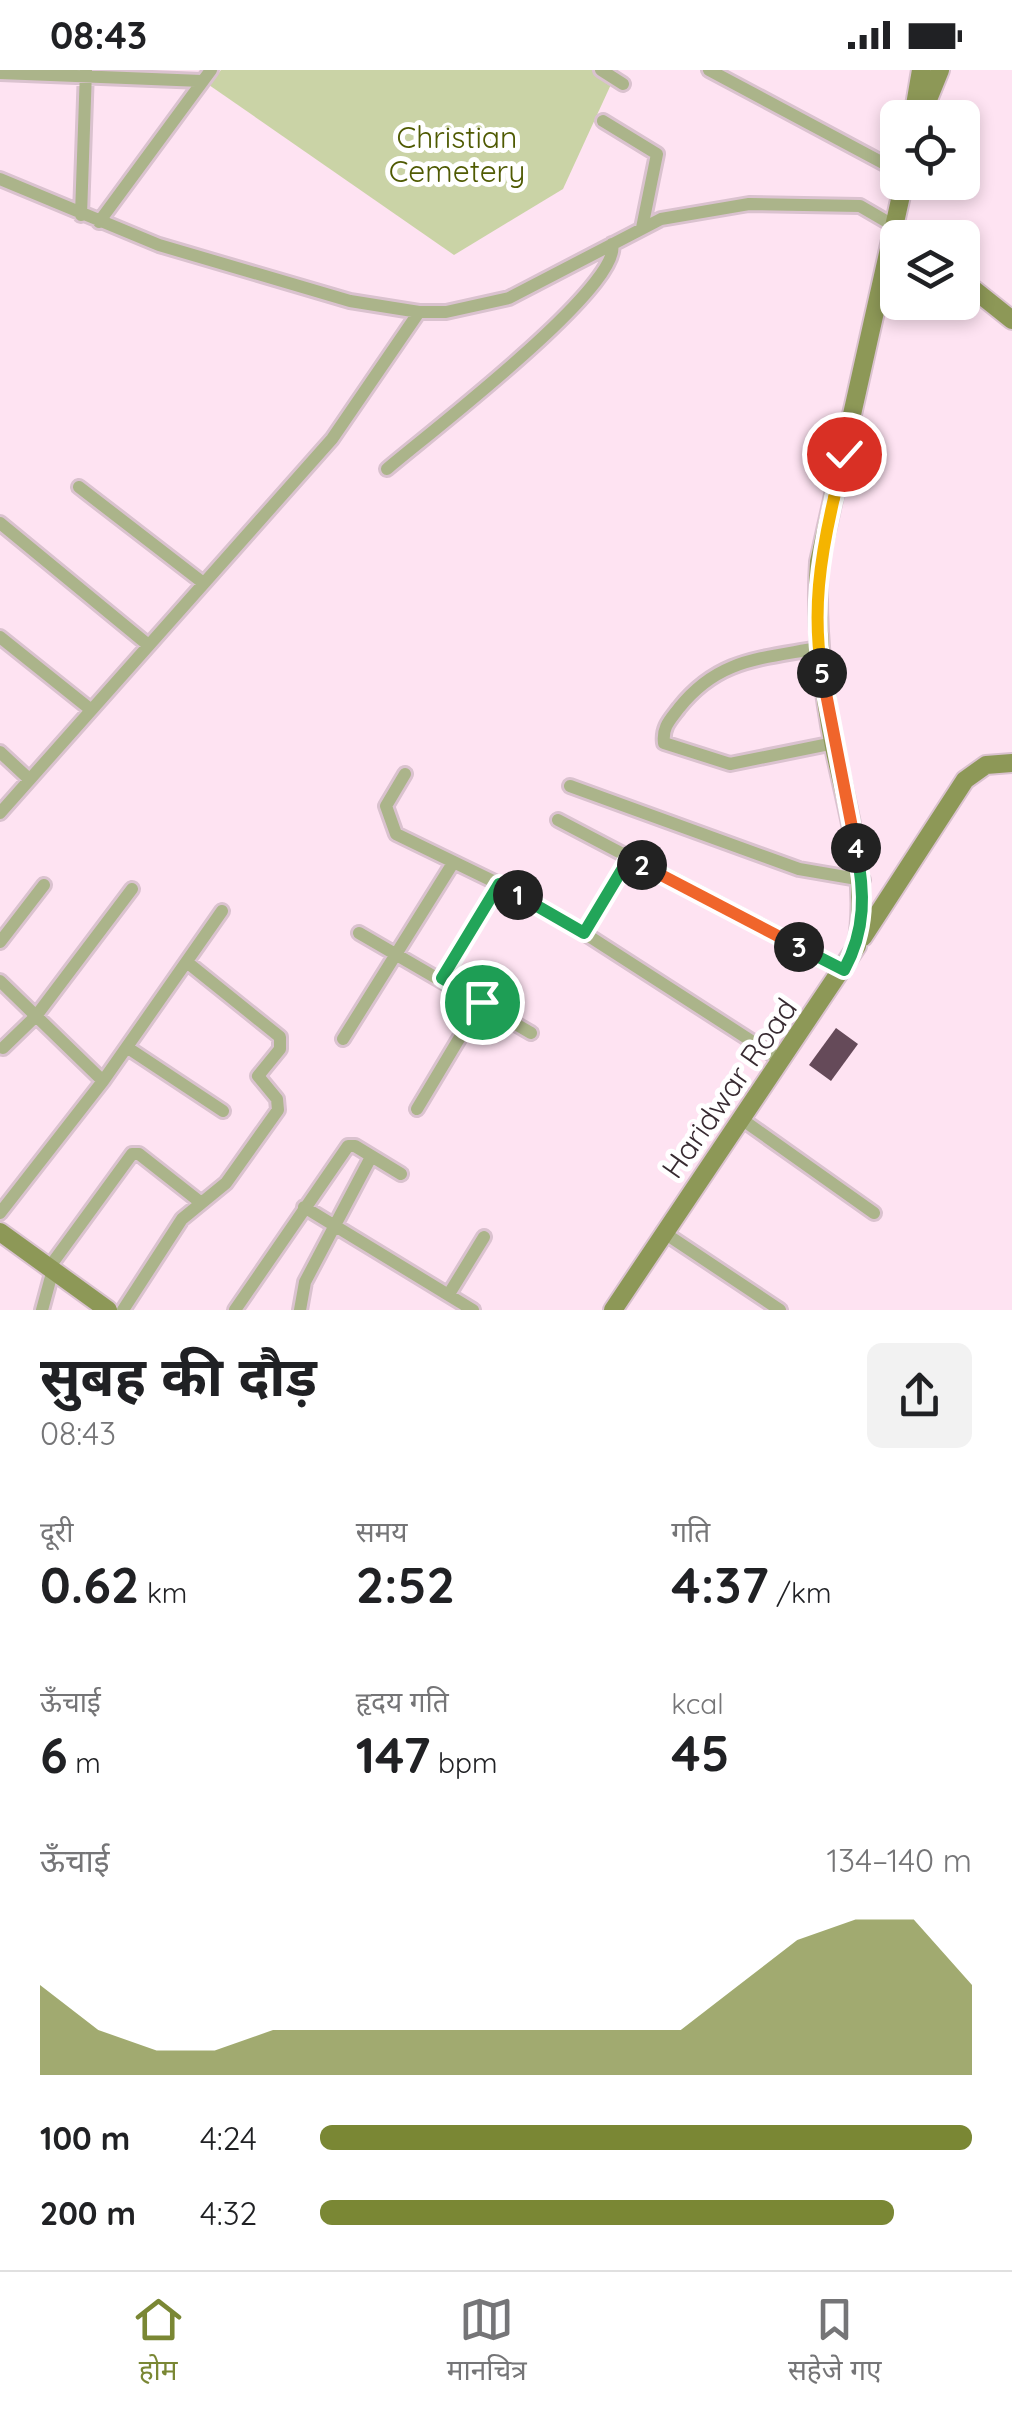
<!DOCTYPE html>
<html lang="hi">
<head>
<meta charset="utf-8">
<style>
	:root { --surface:#fff; --page:#f2f2f2; --text:#202124; --muted:#757577; --line:#e0e0e0; --accent:#7a8734 }
	body { margin:0; font-family:Quicksand,"Noto Sans Devanagari",sans-serif; background:var(--page); color:var(--text); height:100vh; display:flex; flex-direction:column; font-size:38px; white-space:nowrap }
	* { box-sizing:border-box; margin:0 }
	p { font-size:32px; color:var(--muted) }
	.icon { flex:none; width:55px; height:55px; fill:none; stroke:currentColor; stroke-width:2; stroke-linecap:round; stroke-linejoin:round }
	.map { position:relative; height:1240px; overflow:hidden }
	.side { display:flex; flex-direction:column; background:var(--surface); flex:1 }
	.side>* { flex:none }
	.buttons { position:absolute; left:880px; top:30px; display:grid; gap:20px }
	.buttons a { display:grid; place-items:center; width:100px; height:100px; border-radius:15px; background:var(--surface); box-shadow:0 5px 15px #0003; font-size:50px }
	.pin { position:absolute; display:grid; place-items:center; width:85px; height:85px; color:#fff; margin:-42px; border:5px solid #fff; border-radius:50%; box-shadow:0 2px 10px #0007 }
	.km { position:absolute; width:50px; height:50px; margin:-25px; border-radius:50%; background:#222; color:#fff; font-size:28px; line-height:50px; text-align:center }
	.round { display:grid; place-items:center; flex:none; width:105px; height:105px; border-radius:15px; background:var(--page) }
	.overview { display:flex; align-items:center; justify-content:space-between; height:170px; padding:0 40px }
	h1 { font-size:55px; font-weight:700; line-height:75px }
	.figures { display:grid; grid-template-columns:repeat(3,1fr); gap:15px; height:170px; padding:10px 40px }
	.figures div { display:grid; align-content:center }
	.figures b { font-size:50px; font-weight:700 }
	.figures small { font-size:28px; font-weight:400 }
	.figures p { font-size:28px }
	.chart { height:280px; padding:20px 40px }
	.chart p { display:flex; justify-content:space-between }
	.chart svg { width:100%; height:180px; margin-top:10px; fill:var(--accent); opacity:.7 }
	ul { padding:0 40px; list-style:none; font-size:32px }
	li { display:grid; grid-template-columns:160px 120px 1fr; align-items:center; height:75px }
	li i { height:25px; border-radius:12px; background:var(--accent) }
	.status { display:flex; justify-content:space-between; align-items:center; height:70px; padding:0 50px; background:var(--surface); direction:ltr }
	.status svg { height:28px; fill:currentColor }
	.tab-bar { display:flex; justify-content:space-around; align-items:center; height:140px; border-top:2px solid var(--line); background:var(--surface); font-size:28px; color:var(--muted) }
	.tab-bar a { display:grid; justify-items:center; gap:5px }
	.tab-bar .selected { color:var(--accent) }
	.map>svg:first-child { display:block }
	.green { fill:#cad3a6 }
	.building { fill:#654a59 }
	.lines { fill:none; stroke-linecap:round; stroke-linejoin:round }
	.street-casing { stroke:#dac2cf; stroke-width:18 }
	.secondary-casing { stroke:#dac2cf; stroke-width:22 }
	.street { stroke:#abb48a; stroke-width:12 }
	.secondary { stroke:#8d9857; stroke-width:18 }
	.split-1-casing { stroke:#fff; stroke-width:20 }
	.split-2-casing { stroke:#fff; stroke-width:20 }
	.split-3-casing { stroke:#fff; stroke-width:20 }
	.split-4-casing { stroke:#fff; stroke-width:20 }
	.split-5-casing { stroke:#fff; stroke-width:20 }
	.split-6-casing { stroke:#fff; stroke-width:20 }
	.split-7-casing { stroke:#fff; stroke-width:20 }
	.split-1 { stroke:#22a559; stroke-width:12 }
	.split-2 { stroke:#22a559; stroke-width:12 }
	.split-3 { stroke:#f0652b; stroke-width:12 }
	.split-4 { stroke:#22a559; stroke-width:12 }
	.split-5 { stroke:#f0652b; stroke-width:12 }
	.split-6 { stroke:#f5b400; stroke-width:12 }
	.split-7 { stroke:#f5b400; stroke-width:12 }
	.labels { text-anchor:middle; dominant-baseline:central; stroke-width:10; stroke-linejoin:round; paint-order:stroke }
	.park-label { font-size:30px; fill:#4f5a02; stroke:#fff }
	.street-label { font-size:30px; fill:#382b32; stroke:#fff }
</style>
</head>
<body>
<div class="status"><b>08:43</b><svg viewBox="0 0 49 12"><path d="M0 12V9h3v3zM5 12V6h3v6zM10 12V3h3v9zM15 12V0h3v12zM26 1h20v11H26zM47 4h2v5h-2z"/></svg></div>
<div class="map">
<svg width="1012" height="1240" viewBox="0 0 1012 1240">
	<rect width="100%" height="100%" fill="#fee3f2"/>
	<!-- green -->
	<path class="green" d="M221,0h376l16,10 -50,109 -109,66 -245,-170z"/>
	<!-- building -->
	<path class="building" d="M836,958l22,16 -27,37 -22,-16z"/>
	<g class="lines">
		<!-- street casing -->
		<g class="street-casing">
			<path id="street" d="M601,0l22,14
				M709,0l189,101
				M0,3l202,8
				M603,51l54,33 -15,74
				M0,109l159,66 191,56 69,11h27l63,-14 152,-79 88,-15 111,2 36,21
				M81,145l5,-145
				M99,152l112,-152
				M387,399c37,-32 237,-184 225,-225
				M79,417l123,95
				M0,453l147,121
				M0,567l90,72
				M818,578c-59,11 -100,11 -139,60 -9,12 -17,19 -15,35l66,21 104,-21
				M0,682l29,27
				M405,704l-19,32 10,28 103,50 85,49 197,127
				M570,716l229,83 64,11
				M0,743l332,-374 87,-127
				M558,750l286,150
				M359,863l172,100
				M584,863l45,-75
				M0,872l44,-57
				M443,908l56,-94
				M0,911l103,100
				M343,969l110,-176
				M3,978l33,-32 96,-127
				M128,978l95,63
				M417,1039l64,-107
				M740,1048l134,95
				M304,1137l169,103
				M0,1143l103,-132 119,-170
				M663,1162l117,78
				M48,1199l84,-115h7l61,48
				M449,1224l35,-57
				M42,1240l10,-37
				M123,1240l59,-91 44,-36 52,-73 -1,-11 -19,-23 22,-27v-12l-92,-74
				M235,1240l113,-164h7l46,28
				M300,1240l5,-28 66,-125"/>
		</g>
		<!-- secondary casing -->
		<g class="secondary-casing">
			<path id="secondary" d="M914,42l15,-15 11,-27
				M913,47l8,-47
				M962,210l50,40
				M863,867l102,-157 21,-15 26,-2
				M0,1162l108,78
				M613,1240l244,-364c12,-69 -9,-132 -23,-199 -12,-62 -19,-122 -15,-185l85,-380"/>
		</g>
		<!-- street -->
		<use href="#street" class="street"/>
		<!-- secondary -->
		<use href="#secondary" class="secondary"/>
	</g>
	<g class="lines">
		<!-- split-1 casing -->
		<g class="split-1-casing">
			<path id="split-1" d="M482,932l-40,-24 57,-94 19,11"/>
		</g>
		<!-- split-2 casing -->
		<g class="split-2-casing">
			<path id="split-2" d="M518,825l66,38 45,-75 13,7"/>
		</g>
		<!-- split-3 casing -->
		<g class="split-3-casing">
			<path id="split-3" d="M642,795l157,82"/>
		</g>
		<!-- split-4 casing -->
		<g class="split-4-casing">
			<path id="split-4" d="M799,877l45,23c22,-40 21,-78 12,-122"/>
		</g>
		<!-- split-5 casing -->
		<g class="split-5-casing">
			<path id="split-5" d="M822,603l34,175"/>
		</g>
		<!-- split-6 casing -->
		<g class="split-6-casing">
			<path id="split-6" d="M822,603c-10,-61 -2,-115 12,-175"/>
		</g>
		<!-- split-7 casing -->
		<g class="split-7-casing">
			<path id="split-7" d="M834,428l10,-44"/>
		</g>
		<!-- split-1 -->
		<use href="#split-1" class="split-1"/>
		<!-- split-2 -->
		<use href="#split-2" class="split-2"/>
		<!-- split-3 -->
		<use href="#split-3" class="split-3"/>
		<!-- split-4 -->
		<use href="#split-4" class="split-4"/>
		<!-- split-5 -->
		<use href="#split-5" class="split-5"/>
		<!-- split-6 -->
		<use href="#split-6" class="split-6"/>
		<!-- split-7 -->
		<use href="#split-7" class="split-7"/>
	</g>
	<g class="labels">
		<!-- park labels -->
		<g class="park-label">
			<text x="457" y="67">Christian<tspan x="457" dy="34">Cemetery</tspan></text>
		</g>
		<!-- street labels -->
		<g class="street-label">
			<text transform="translate(729 1018) rotate(-55)">Haridwar Road</text>
		</g>
	</g>
</svg>
<div class="buttons">
<a><svg class="icon" aria-label="locate" viewBox="0 0 24 24"><circle cx="12" cy="12" r="6"/><path d="M12 2v4M12 18v4M2 12h4M18 12h4"/></svg></a>
<a><svg class="icon" aria-label="layers" viewBox="0 0 24 24"><path d="M12 4l9 5-9 5-9-5zM3 14l9 5 9-5"/></svg></a>
</div>
<div class="pin" style="left:482px;top:932px;background:#1e9e55"><svg class="icon" aria-label="arrive" viewBox="0 0 24 24"><path d="M6 21V4h12l-3 4 3 4H6"/></svg></div>
<div class="pin" style="left:844px;top:384px;background:#d93025"><svg class="icon" aria-label="check" viewBox="0 0 24 24"><path d="M5 12l5 5 9-10"/></svg></div>
<b class="km" style="left:518px;top:825px">1</b>
<b class="km" style="left:642px;top:795px">2</b>
<b class="km" style="left:799px;top:877px">3</b>
<b class="km" style="left:856px;top:778px">4</b>
<b class="km" style="left:822px;top:603px">5</b>
</div>
<section class="side">
<div class="overview"><div><h1>सुबह की दौड़</h1><p>08:43</p></div><a class="round"><svg class="icon" aria-label="share" viewBox="0 0 24 24"><path d="M12 15V3M7 8l5-5 5 5M5 13v7h14v-7"/></svg></a></div>
<div class="figures">
<div><p>दूरी</p><b>0.62<small> km</small></b></div>
<div><p>समय</p><b>2:52</b></div>
<div><p>गति</p><b>4:37<small> /km</small></b></div>
</div>
<div class="figures">
<div><p>ऊँचाई</p><b>6<small> m</small></b></div>
<div><p>हृदय गति</p><b>147<small> bpm</small></b></div>
<div><p>kcal</p><b>45</b></div>
</div>
<div class="chart"><p><span>ऊँचाई</span>134–140 m</p>
<svg viewBox="0 0 160 44" preserveAspectRatio="none"><path d="M0 44V22L10 33L20 38L30 38L40 33L50 33L60 33L70 33L80 33L90 33L100 33L110 33L120 22L130 11L140 6L150 6L160 22V44z"/></svg>
</div>
<ul>
<li><b>100 m</b>4:24<i style="width:100%"></i></li>
<li><b>200 m</b>4:32<i style="width:88%"></i></li>
</ul>
</section>
<nav class="tab-bar">
<a class="selected"><svg class="icon" aria-label="home" viewBox="0 0 24 24"><path d="M3 11l9-7 9 7M6 9v11h12V9"/></svg>होम</a>
<a><svg class="icon" aria-label="map" viewBox="0 0 24 24"><path d="M3 6l6-2 6 2 6-2v14l-6 2-6-2-6 2zM9 4v14M15 6v14"/></svg>मानचित्र</a>
<a><svg class="icon" aria-label="saved" viewBox="0 0 24 24"><path d="M7 4h10v16l-5-4-5 4z"/></svg>सहेजे गए</a>
</nav>
</body>
</html>
